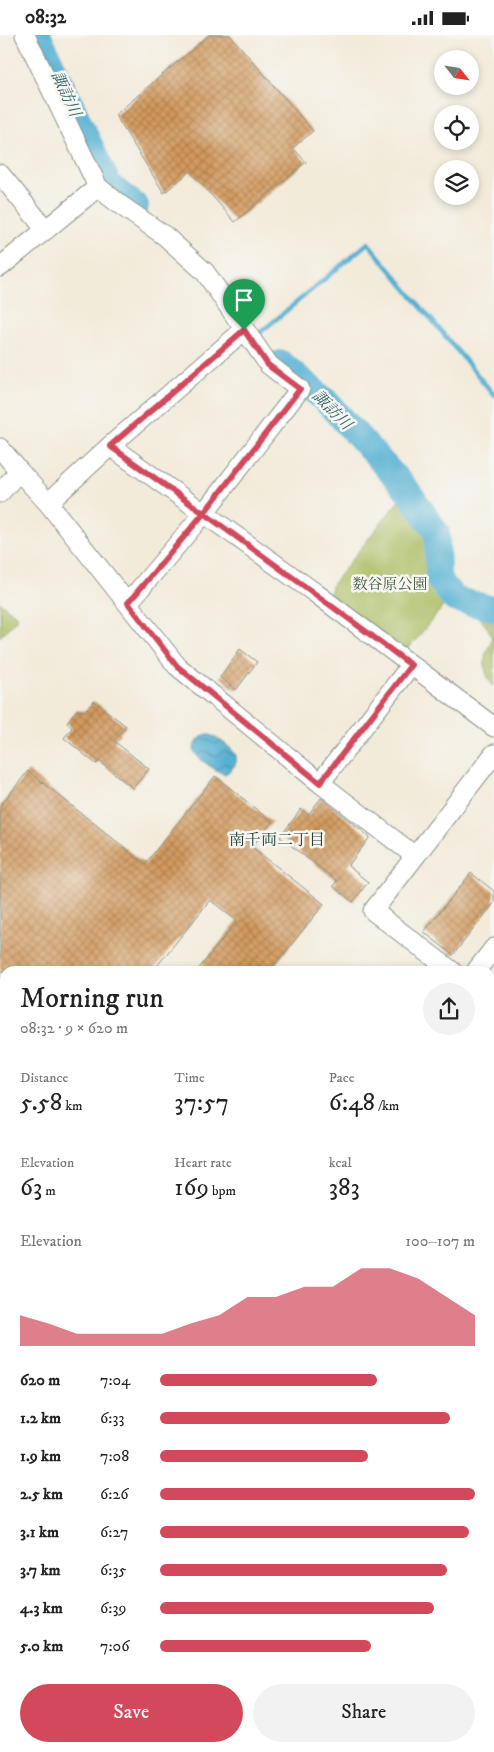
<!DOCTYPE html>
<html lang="en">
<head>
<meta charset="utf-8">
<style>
	:root { --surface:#fff; --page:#f2f2f2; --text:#222; --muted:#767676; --accent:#d1495b }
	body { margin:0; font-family:"IM FELL DW Pica","Noto Serif JP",serif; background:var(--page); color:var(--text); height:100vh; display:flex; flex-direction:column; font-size:19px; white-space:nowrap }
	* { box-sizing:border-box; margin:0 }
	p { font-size:16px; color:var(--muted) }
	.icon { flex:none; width:28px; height:28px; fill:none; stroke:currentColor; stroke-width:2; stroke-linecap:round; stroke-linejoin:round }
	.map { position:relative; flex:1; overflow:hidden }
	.panel { position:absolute; left:0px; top:931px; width:495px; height:786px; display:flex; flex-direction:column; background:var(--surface); border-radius:15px 15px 0 0; box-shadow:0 2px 8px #0003 }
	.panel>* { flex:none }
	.needle { width:32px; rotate:120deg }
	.fabs { position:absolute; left:434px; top:15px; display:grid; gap:10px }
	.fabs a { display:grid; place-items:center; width:45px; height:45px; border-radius:50%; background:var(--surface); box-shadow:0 2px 8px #0003; font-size:25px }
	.pin { position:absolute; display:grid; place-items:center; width:42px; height:42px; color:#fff; margin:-51px -21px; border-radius:50% 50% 50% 0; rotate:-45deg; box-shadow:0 0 5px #0007 }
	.pin .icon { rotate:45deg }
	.round { display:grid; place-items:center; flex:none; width:52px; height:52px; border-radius:26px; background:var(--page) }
	.headline { display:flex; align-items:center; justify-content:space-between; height:85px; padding:0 20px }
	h1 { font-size:28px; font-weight:600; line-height:38px }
	.figures { display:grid; grid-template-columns:repeat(3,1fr); gap:8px; height:85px; padding:5px 20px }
	.figures div { display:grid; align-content:center }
	.figures b { font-size:25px; font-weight:600 }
	.figures small { font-size:14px; font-weight:400 }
	.figures p { font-size:14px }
	.chart { height:140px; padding:10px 20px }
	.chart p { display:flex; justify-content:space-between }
	.chart svg { width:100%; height:90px; margin-top:5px; fill:var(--accent); opacity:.7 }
	.cta { display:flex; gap:10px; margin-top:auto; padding:10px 20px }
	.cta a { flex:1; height:58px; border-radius:30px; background:var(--accent); color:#fff; font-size:20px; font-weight:600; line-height:58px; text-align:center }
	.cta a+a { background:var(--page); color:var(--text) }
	ul { padding:0 20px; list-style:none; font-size:16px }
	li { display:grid; grid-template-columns:80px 60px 1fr; align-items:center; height:38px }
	li i { height:12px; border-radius:6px; background:var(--accent) }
	.status { display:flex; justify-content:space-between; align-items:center; height:35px; padding:0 25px; background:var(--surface); direction:ltr }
	.status svg { height:14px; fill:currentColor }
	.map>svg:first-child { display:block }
	.green { fill:#aabc60; stroke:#647c4a }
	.water { fill:url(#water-waves); stroke:#3a7684 }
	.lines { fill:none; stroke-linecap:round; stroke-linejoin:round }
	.stream { stroke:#55b0d3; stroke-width:4.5 }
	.river { stroke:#55b0d3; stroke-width:26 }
	.building { fill:url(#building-cross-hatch) }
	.minor-casing { stroke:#899487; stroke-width:21 }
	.highway-casing { stroke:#899487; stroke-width:30 }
	.minor { stroke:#fff; stroke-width:19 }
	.highway { stroke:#fff; stroke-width:28 }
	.route-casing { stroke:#fff; stroke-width:10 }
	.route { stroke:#d1495b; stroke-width:6 }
	.labels { text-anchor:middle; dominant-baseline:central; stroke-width:5; stroke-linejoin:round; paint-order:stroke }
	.park-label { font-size:15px; fill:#425d3f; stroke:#f6f6f2 }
	.water-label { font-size:16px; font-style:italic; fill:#2f6064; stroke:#f6f6f2 }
	.neighbourhood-label { font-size:16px; fill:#1f3d34; stroke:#f6f6f2 }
</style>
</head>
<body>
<div class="status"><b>08:32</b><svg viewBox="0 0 49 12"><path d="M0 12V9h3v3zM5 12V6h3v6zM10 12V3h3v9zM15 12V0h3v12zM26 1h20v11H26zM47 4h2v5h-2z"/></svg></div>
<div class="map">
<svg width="494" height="1717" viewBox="0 0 494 1717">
	<defs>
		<pattern id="water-waves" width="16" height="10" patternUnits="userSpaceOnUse" patternTransform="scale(1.25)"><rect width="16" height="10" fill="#55b0d3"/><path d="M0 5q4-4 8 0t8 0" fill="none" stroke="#4690ac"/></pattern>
		<pattern id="building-cross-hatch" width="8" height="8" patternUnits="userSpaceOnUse" patternTransform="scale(1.25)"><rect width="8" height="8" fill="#d39a5e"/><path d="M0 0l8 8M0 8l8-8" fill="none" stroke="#ab7f4e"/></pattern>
	</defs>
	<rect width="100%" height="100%" fill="#f6f6f2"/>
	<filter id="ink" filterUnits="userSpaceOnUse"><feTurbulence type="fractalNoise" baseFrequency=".02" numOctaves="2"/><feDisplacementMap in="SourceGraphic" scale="10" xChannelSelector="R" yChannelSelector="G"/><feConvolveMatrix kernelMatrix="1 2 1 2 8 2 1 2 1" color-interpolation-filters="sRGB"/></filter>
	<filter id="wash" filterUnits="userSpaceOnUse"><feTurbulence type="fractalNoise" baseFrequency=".0096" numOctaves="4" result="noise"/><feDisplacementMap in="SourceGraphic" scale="20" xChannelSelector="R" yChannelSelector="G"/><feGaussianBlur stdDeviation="1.12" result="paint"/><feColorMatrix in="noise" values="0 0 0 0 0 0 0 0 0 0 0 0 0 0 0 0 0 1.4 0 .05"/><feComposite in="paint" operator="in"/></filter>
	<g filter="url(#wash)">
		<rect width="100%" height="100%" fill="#f3ebda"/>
		<!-- green -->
		<path class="green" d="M400,464h6l21,34 4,12 3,32 12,19 -1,8 -35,43 -6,2 -74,-53 1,-10z
			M0,567l18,15 -18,20z
			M472,576l22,4v71c-7,-4 -10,-20 -9,-28 0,-8 8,-14 6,-23 -2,-8 -13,-18 -19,-24z
			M0,1313l5,1v34l-5,-1z
			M494,1321v65l-4,-4v-53z"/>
		<!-- water -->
		<path class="water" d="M206,699c7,1 12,5 18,9 15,11 18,20 1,31 -7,-2 -12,-6 -18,-10 -16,-11 -18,-19 -1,-30z"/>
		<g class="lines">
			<!-- stream -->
			<path class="stream" d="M256,301l112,-93 126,152"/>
			<!-- river -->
			<path class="river" d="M38,0l71,150 27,21
				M281,328l45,38 82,90 29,42 1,45 16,21 40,10"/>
		</g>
		<g id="blocks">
			<!-- building -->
			<path class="building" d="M209,0h21l83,96 -20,17 13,14 -71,60 -45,-51 -26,22 -49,-78z
				M240,614l17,13 -21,28 -16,-13z
				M94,666l32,25 -12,15 35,28 -16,19 -34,-27 -3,3 -32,-26 8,-10 -5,-6 10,-12 8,1z
				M28,736l117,93 70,-88 57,46 -20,25 72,57 -54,67h-73l40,-50 -27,-21 -57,71h-153v-165z
				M321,763l49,39 -22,29 20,16 -15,20 -20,-16 4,-5 -57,-44 21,-28 7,6z
				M471,838l23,18v12l-41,52 -29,-23z"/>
		</g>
	</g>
	<g filter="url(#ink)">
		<use href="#blocks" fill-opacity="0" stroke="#899487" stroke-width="1"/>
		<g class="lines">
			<!-- minor casing -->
			<g class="minor-casing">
				<path id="minor" d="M25,0l73,152 21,17 46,32 40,36 64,93 31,24 -96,124 -76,90
					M0,139l46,56
					M0,232l98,-80
					M110,411l204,146 180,135
					M0,413l19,23 29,32 129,163 143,117 95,73
					M0,458l19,-22
					M48,468l62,-57 134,-116
					M320,748l91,-118
					M452,936l-79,-60 121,-157
					M476,936l18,-23
					M490,965l4,3
					M0,1062l5,3
					M490,1106l4,-6
					M490,1314l4,-6
					M490,1472l4,3
					M0,1543l5,1
					M490,1622l4,1
					M68,1717l3,-5
					M203,1717l3,-5
					M267,1717l3,-5"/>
			</g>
			<!-- highway casing -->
			<g class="highway-casing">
				<path id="highway" d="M490,1211l4,-6
					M490,1258l4,-5
					M117,1717l3,-5
					M149,1717l3,-5"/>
			</g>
			<!-- minor -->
			<use href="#minor" class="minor"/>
			<!-- highway -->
			<use href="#highway" class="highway"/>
		</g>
	</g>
	<g class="lines" filter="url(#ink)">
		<!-- route casing -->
		<g class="route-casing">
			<path id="route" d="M244,295l24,35 32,24 -96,124 -76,90 49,63 143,117 91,-118c-99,-74 -200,-147 -301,-219l134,-116"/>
		</g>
		<!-- route -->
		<use href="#route" class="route"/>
	</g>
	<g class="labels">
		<!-- park labels -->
		<g class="park-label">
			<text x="390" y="549">数谷原公園</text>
		</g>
		<!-- water labels -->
		<g class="water-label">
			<text transform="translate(66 59) rotate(65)">諏訪川</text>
			<text transform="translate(332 375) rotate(45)">諏訪川</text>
		</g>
		<!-- neighbourhood labels -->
		<g class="neighbourhood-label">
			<text x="277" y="805">南千両二丁目</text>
		</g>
	</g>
</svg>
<div class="fabs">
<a><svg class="needle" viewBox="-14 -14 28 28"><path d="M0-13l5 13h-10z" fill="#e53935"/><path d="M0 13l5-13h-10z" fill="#767676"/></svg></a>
<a><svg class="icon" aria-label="locate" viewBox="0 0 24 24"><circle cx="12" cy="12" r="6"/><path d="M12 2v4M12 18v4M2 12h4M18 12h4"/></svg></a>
<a><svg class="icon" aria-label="layers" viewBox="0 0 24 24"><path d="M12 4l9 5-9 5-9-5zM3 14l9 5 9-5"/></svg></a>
</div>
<div class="pin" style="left:244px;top:295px;background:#1e9e55"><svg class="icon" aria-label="arrive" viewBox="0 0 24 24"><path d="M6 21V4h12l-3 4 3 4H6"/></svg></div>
<section class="panel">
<div class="headline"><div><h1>Morning run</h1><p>08:32 · 9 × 620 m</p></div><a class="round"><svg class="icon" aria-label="share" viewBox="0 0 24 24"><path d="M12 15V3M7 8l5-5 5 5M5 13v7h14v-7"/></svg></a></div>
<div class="figures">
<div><p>Distance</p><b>5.58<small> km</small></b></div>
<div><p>Time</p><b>37:57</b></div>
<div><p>Pace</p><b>6:48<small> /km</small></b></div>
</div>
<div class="figures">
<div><p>Elevation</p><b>63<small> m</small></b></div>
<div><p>Heart rate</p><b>169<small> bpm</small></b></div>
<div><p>kcal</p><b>383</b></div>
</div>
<div class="chart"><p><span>Elevation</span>100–107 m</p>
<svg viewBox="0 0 160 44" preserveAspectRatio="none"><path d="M0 44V29L10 33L20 38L30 38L40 38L50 38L60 33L70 29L80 20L90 20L100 15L110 15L120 6L130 6L140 11L150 20L160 29V44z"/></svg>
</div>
<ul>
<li><b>620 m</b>7:04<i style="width:69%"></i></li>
<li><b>1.2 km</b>6:33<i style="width:92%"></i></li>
<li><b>1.9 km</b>7:08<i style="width:66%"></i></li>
<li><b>2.5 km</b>6:26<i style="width:100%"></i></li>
<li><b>3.1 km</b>6:27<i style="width:98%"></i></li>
<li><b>3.7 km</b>6:35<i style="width:91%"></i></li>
<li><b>4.3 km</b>6:39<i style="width:87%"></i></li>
<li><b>5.0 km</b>7:06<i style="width:67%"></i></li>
</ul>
<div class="cta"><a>Save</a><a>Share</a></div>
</section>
</div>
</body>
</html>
